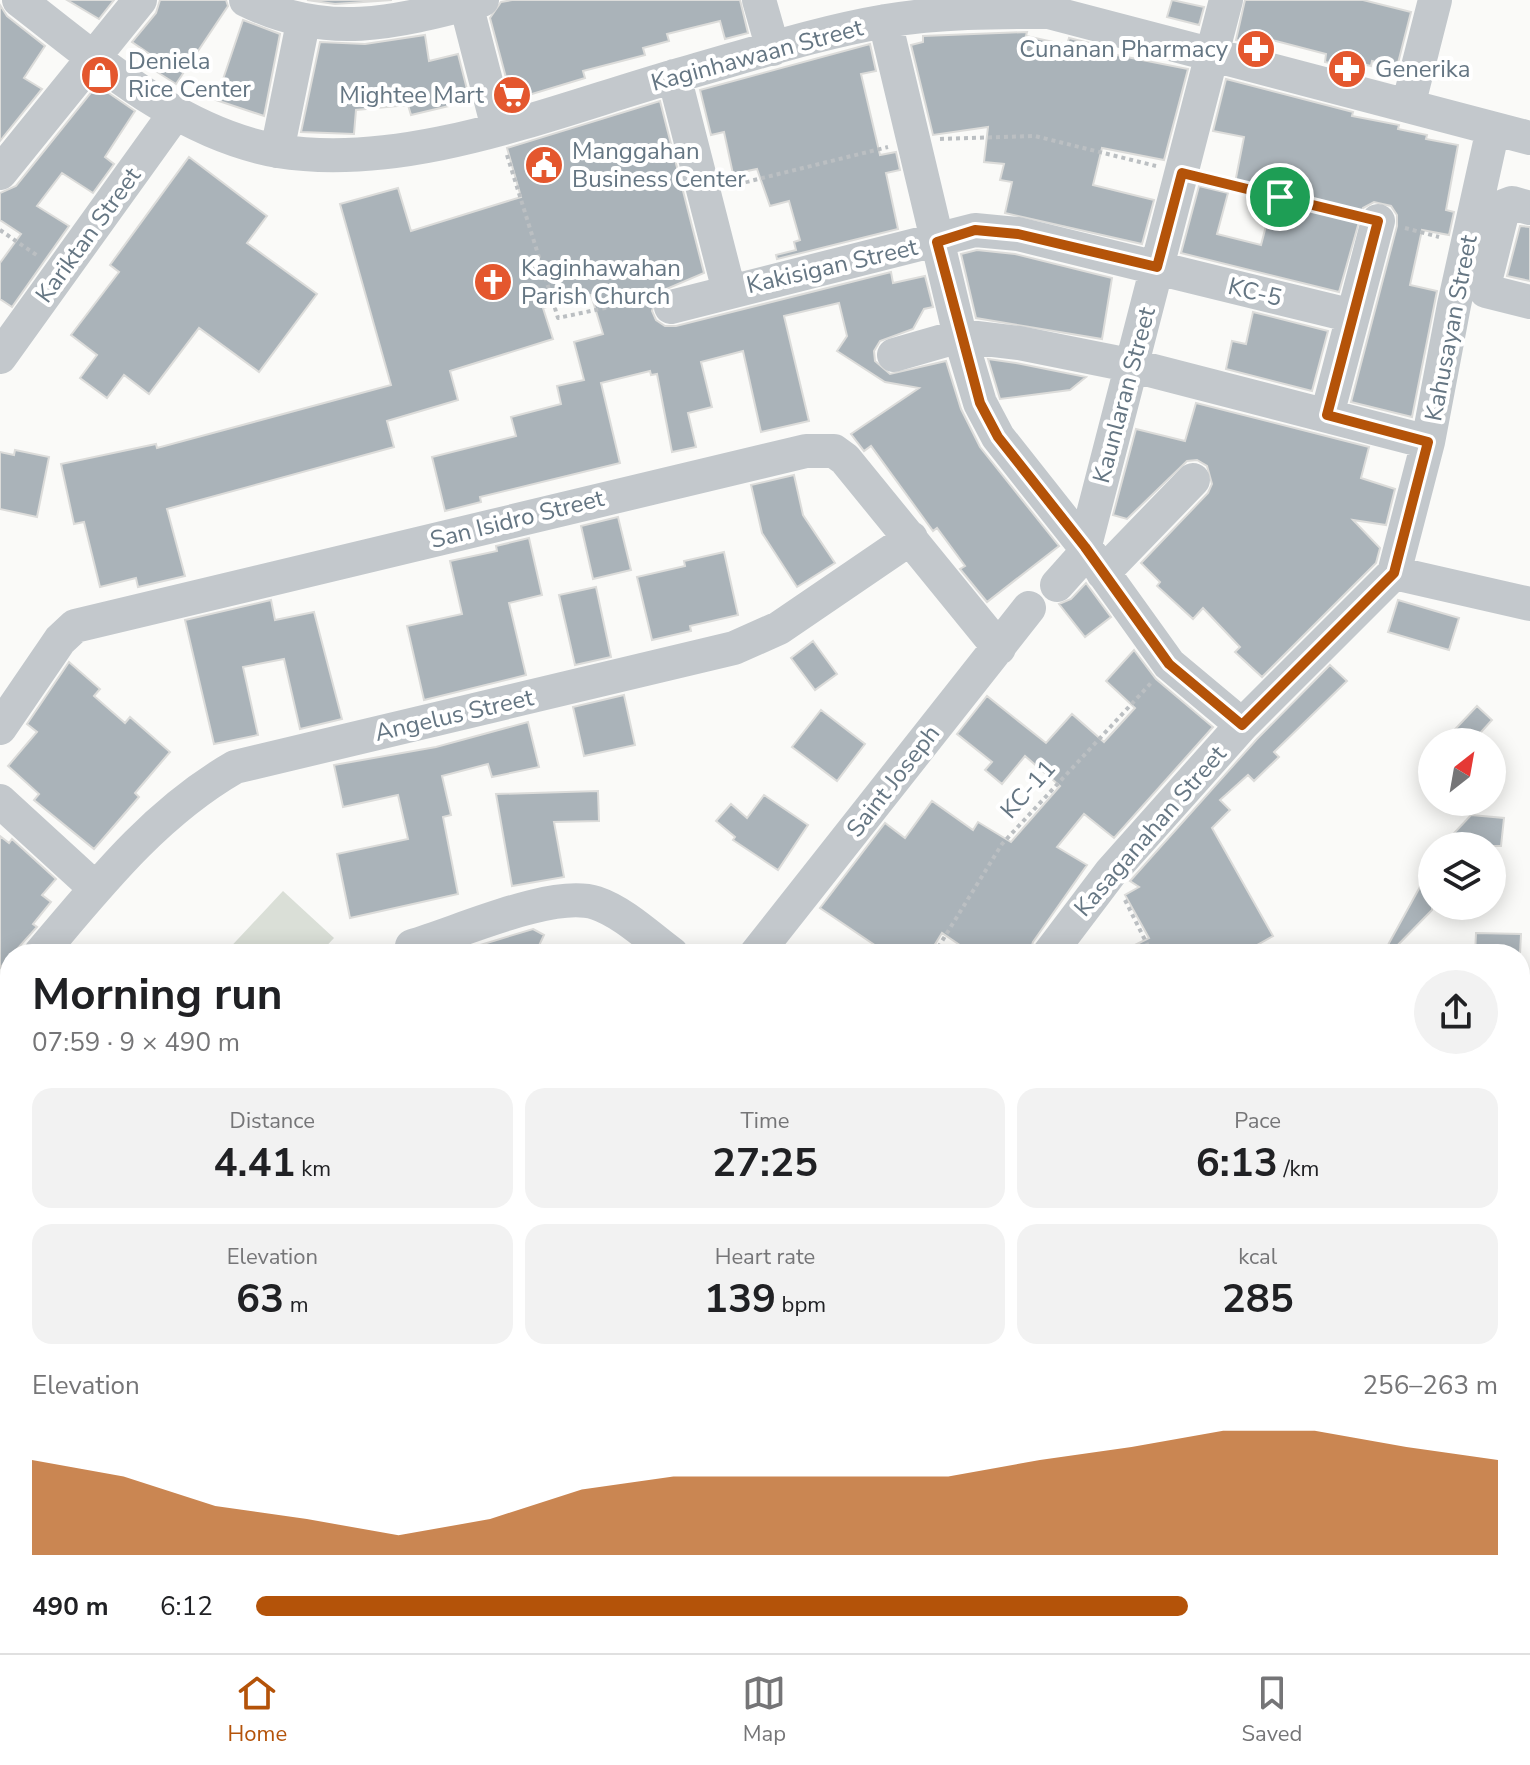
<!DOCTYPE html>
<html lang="en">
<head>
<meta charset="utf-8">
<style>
	:root { --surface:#fff; --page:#f2f2f2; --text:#202124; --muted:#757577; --line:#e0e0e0; --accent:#b45309 }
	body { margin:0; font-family:"Nunito Sans",sans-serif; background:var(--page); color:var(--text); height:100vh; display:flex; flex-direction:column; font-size:30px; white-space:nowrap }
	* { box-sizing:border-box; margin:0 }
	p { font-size:26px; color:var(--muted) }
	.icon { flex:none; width:44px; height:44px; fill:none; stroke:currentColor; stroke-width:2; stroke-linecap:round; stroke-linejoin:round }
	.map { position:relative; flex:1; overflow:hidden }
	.panel { position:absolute; left:0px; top:944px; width:1530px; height:710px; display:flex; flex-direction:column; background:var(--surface); border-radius:32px 32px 0 0; box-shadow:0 4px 20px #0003 }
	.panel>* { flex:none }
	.needle { width:52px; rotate:31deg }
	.tools { position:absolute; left:1418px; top:728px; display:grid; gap:16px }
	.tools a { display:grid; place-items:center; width:88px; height:88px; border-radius:50%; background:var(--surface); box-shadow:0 4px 20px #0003; font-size:40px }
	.pin { position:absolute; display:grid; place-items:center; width:68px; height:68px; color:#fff; margin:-34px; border:4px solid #fff; border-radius:50%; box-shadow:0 2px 8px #0007 }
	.round { display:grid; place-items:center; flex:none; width:84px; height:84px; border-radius:42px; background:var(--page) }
	.summary { display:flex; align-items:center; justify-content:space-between; height:136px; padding:0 32px }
	h1 { font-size:44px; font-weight:700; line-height:60px }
	.metrics { display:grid; grid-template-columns:repeat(3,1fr); gap:12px; height:136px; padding:8px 32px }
	.metrics div { display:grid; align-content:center; border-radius:20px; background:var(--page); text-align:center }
	.metrics b { font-size:40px; font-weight:700 }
	.metrics small { font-size:22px; font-weight:400 }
	.metrics p { font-size:22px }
	.chart { height:224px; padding:16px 32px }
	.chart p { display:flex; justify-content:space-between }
	.chart svg { width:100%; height:144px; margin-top:8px; fill:var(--accent); opacity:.7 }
	ul { padding:0 32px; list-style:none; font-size:26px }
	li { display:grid; grid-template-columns:128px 96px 1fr; align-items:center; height:60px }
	li i { height:20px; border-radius:10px; background:var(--accent) }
	.tab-bar { display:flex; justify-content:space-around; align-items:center; height:112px; border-top:2px solid var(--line); background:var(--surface); font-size:22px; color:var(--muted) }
	.tab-bar a { display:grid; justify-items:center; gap:4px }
	.tab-bar .active { color:var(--accent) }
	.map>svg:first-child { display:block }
	.green { fill:#dadfd7 }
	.building { fill:#aab3b9; stroke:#dcdcda; stroke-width:2 }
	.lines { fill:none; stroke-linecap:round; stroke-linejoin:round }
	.path { stroke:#bbbfc2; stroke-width:4; stroke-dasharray:4 4; stroke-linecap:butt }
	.minor { stroke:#c3c8cc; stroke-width:34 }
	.route-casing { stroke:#fff; stroke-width:16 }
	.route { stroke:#b45309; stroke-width:10 }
	.labels { text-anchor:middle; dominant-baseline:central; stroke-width:8; stroke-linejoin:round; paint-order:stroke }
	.poi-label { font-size:24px; fill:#657683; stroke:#fff; text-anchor:start }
	.street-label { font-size:24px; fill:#657683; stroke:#fff }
</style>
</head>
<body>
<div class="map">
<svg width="1530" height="1653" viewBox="0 0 1530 1653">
	<rect width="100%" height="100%" fill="#fafaf8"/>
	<!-- green -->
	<path class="green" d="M283,891l51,47 -15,16h-95z"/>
	<!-- building -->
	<path class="building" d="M67,0h47l-15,19z
		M160,0h66l2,6 -52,78 -22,-14 6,-9 -28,-19 24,-29z
		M307,0h85l-57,4z
		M512,0h228l8,33 -23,6 -5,-18 -53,13 2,7 -26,7 2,7 -62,16 2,7 -73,22 -22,-82 11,-16z
		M1172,0l32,7 -5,18 -32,-8z
		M1245,0h118l48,12 -14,55 -25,-6 -1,5 -18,-4 -2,6 -26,-6 1,-8 -54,-14 -2,9 -34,-9z
		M0,5l7,11 38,30 -21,32 18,11 -42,52z
		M243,20l37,14 -16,82 -48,-16z
		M1027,32l-1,4 41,9 2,-7 33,8 -1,6 87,17 -24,91 -62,-12 -9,37 61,15 -12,44 -137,-31 7,-31 -12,-2 4,-16 -20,-2 4,-35 -55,8 -22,-90 12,-3v-6z
		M425,35l4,26 29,-7 12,47 -59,14 -3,-10 -52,5 -2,24 -53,-2 19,-90 45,2z
		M870,44l6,27 -15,3 19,81 16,-3 4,18 -14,3 12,56 -121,30 -1,-4 20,-5 -2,-8 6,-2 -11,-39 -19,5 -13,-37 -24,5 -9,-42 -13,3 -11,-45z
		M1226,79l127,33 -1,4 47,9 -1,4 29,6 -1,4 32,6 -12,65 8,2 -5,23 -27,-5 -12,55 27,6 -25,126 -61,-15 46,-176v-11l-6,-9 -17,-4 -11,6 -24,84 -158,-39 18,-67 29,7 -11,41 44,11 14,-54 -40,-8 9,-46 -31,-6z
		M97,85l38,26 -30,46 9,7 -21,29 -31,-20 -25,33 32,20 -57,81 -12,-8v-36l21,-29 -21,-14v-27l16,-7z
		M660,101l44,172 -47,20 -5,18 4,9 9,6h11l215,-54 2,11 32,-7 8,31 -9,2 -11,20 -33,12 -6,10 1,10 15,13 56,-13 15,48 19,38 79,99 -72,56 -27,-33 5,-3 -28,-38 -4,3 -62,-85 -7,5 -13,-17 68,-46 -34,-6 -48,-31 10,-15 -8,-33 -55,13 25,105 -48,11 -18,-81 -42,11 11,45 -24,6 8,34 -24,5 -15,-78 -6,1 -1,-4 -49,12 19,80 -140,34 1,5 -36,9 -13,-54 84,-21 -5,-19 50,-13 -4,-18 27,-6 -10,-38 29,-8 -12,-39 -48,13 10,31 -103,32 8,29 -71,21 7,26 -227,62 18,67 -47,11 -2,-9 -36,9 -16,-65 -10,2 -13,-60 95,-20 1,4 234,-63 -51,-181 58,-16 13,43 110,-34 -14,-49z
		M189,157l78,59 -20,27 70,51 -58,78 -60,-44 -50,66 -25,-19 -17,23 -27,-20 17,-23 -26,-20 48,-63 -9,-7z
		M1520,226l10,1v54l-23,-5z
		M977,250l38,4 97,24 -10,61 -126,-21 -15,-64z
		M1253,312l75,19 -16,60 -86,-22 6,-28 14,3z
		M988,359l28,4 70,14 -16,13 -70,9z
		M1196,403l173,44 -8,31 34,11 -9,36 -33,-5 27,28 -4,15 -114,114 -27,-25 5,-5 -37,-39 -10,11 -36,-33 3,-4 -19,-19 67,-70 4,-9 -5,-18 -10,-6 -10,1 -60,58 -14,-4 23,-86 49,12z
		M15,450l34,7 -12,60 -37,-8v-57l14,3z
		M794,475l9,40 32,48 -38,24 -35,-54 -11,-48z
		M618,517l13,53 -38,9 -12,-53z
		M529,538l13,57 -33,8 17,72 -102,25 -17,-74 55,-12 -12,-53 47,-10 -1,-5z
		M724,552l14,63 -48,11 1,5 -39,9 -15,-63 48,-11 -1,-5z
		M1086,583l25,34 -26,20 -26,-33 12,-5z
		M596,587l15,70 -36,8 -16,-70z
		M271,600l4,20 39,-8 28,107 -42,10 -16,-70 -41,8 15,68 -44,9 -29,-124z
		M1398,600l61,18 -10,32 -61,-18z
		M813,641l24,33 -22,16 -24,-32z
		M1134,650l22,29 57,48 -99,111 -30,-24 -27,33 30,18 -54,77 -4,12h-35l-11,-7 -5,7h-5l-31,-21 -13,21h-41l-68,-46 65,-85 20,15 27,-37 41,29 5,-8 33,20 49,-56 -35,-30 -23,28 -17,-14 7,-8 -35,-28 30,-38 59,47 26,-29 32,28 31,-34 -29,-27z
		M69,662l31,27 -6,7 31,27 5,-6 40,35 -35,41 4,4 -45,52 -60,-49 5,-6 -31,-28 29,-34 -10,-8z
		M1330,665l17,16 -73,71 5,5 -25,24 -6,-6 -28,25 10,10 -18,18 61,108 -32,18h-124l32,-16 -24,-43 14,-8 -9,-6 127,-142z
		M624,695l11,50 -51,11 -11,-49z
		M1477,706l15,14 -20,22h-29z
		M821,710l44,34 -28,37 -45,-34z
		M528,722l11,45 -47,10 -4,-13 -46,12 9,39 -8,2 15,77 -108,24 -13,-64 71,-15 -10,-44 -55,12 -9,-42 102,-18z
		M598,791l1,30 -45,1 10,55 -52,9 -16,-92z
		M764,795l44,30 -30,45 -45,-30 2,-3 -19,-16 15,-17 16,14z
		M1471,815l33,3 -3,28h-59z
		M0,836l9,7 3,-4 44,40 -14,16 9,7 -18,22 4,3 -37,41z
		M1432,865v45l-43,44h-6z
		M533,929l11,6 -9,19h-67l-1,-5z
		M1476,933l45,1 -1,20h-45z"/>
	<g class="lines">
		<!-- path -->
		<path class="path" d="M940,139l95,-3 121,30
			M507,155l51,163 56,-12h30
			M1207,179l143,35
			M730,186l158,-39
			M1405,228l34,9
			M0,230l38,26
			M1125,900l27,54
			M934,954l68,-110 149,-161"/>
		<!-- minor -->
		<path class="minor" d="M19,0c77,59 160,134 259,151 129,21 275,-40 397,-75 69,-19 140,-43 211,-55 54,-9 108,-9 163,-9l481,126
			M246,0c82,41 151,22 236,0
			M465,0l33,128
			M759,0l14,49
			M885,21l75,315 20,67 18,34 87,110 84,117 73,61
			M674,76l55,215
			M1408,106l27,-106
			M277,151l26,-128
			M0,173l140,-173
			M1530,208l-18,-5 -8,3 -20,80 2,5 44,11
			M671,307l304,-77 43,4 335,82
			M894,355l66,-19 59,7 115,23 294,76
			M0,357l176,-245
			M1327,415l51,-194
			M1103,573l90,-93
			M1394,573l34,-131 26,-137 39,-176
			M1394,573l136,31
			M1057,585l25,-28 144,-557
			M0,728l60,-88 15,-14 731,-175h28l11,8 154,189
			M0,801l95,87
			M412,946c46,-13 140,-57 184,-43 27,9 53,34 76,51
			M40,954c59,-70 115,-141 195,-187l499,-119 45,-20 132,-90
			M756,954l273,-346
			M1049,954l62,-82 131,-147 152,-152
			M0,1002l10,-12
			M0,1053l10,8
			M1520,1071l10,-4
			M0,1310l10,9
			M0,1405l10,-12
			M1520,1593l10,2
			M972,1644l37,9"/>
	</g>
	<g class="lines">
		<!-- route casing -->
		<g class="route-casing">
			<path id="route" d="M1182,173l196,48 -51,194 101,27 -34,131 -152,152 -73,-61 -84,-117 -87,-110 -18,-34 -43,-161 38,-12 43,4 139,33z"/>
		</g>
		<!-- route -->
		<use href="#route" class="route"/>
	</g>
	<!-- icons -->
	<defs>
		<g id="pharmacy-disc" transform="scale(2)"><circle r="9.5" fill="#e4572e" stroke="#fff"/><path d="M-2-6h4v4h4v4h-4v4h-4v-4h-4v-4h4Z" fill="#fff"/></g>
		<g id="shop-disc" transform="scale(2)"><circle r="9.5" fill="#e4572e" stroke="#fff"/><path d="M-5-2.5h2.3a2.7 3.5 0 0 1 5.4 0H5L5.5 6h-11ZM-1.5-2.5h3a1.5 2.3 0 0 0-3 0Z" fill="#fff"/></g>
		<g id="supermarket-disc" transform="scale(2)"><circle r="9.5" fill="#e4572e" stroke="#fff"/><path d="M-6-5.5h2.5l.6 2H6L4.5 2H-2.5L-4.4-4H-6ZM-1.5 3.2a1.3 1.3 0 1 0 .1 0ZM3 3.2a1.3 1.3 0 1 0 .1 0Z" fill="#fff"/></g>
		<g id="civic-disc" transform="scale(2)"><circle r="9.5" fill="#e4572e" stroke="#fff"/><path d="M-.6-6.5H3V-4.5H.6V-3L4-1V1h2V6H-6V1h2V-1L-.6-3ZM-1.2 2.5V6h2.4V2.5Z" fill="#fff"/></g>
		<g id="church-disc" transform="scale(2)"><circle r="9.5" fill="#e4572e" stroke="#fff"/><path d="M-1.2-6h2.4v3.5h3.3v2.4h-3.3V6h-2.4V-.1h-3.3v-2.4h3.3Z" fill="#fff"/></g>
	</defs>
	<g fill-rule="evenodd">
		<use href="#pharmacy-disc" x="1256" y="49"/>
		<use href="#pharmacy-disc" x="1347" y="69"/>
		<use href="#shop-disc" x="100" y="75"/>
		<use href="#supermarket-disc" x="512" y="95"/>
		<use href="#civic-disc" x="544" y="165"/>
		<use href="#church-disc" x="493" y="282"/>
	</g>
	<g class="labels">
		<!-- poi labels -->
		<g class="poi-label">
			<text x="1228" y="49" text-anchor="end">Cunanan Pharmacy</text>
			<text x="128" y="61">Deniela<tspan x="128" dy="28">Rice Center</tspan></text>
			<text x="1375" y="69">Generika</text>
			<text x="484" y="95" text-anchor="end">Mightee Mart</text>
			<text x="572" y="151">Manggahan<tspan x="572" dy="28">Business Center</tspan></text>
			<text x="521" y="268">Kaginhawahan<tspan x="521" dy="28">Parish Church</tspan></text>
		</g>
		<!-- street labels -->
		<g class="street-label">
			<text transform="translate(757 55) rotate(-15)">Kaginhawaan Street</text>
			<text transform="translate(88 235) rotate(-54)">Kariktan Street</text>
			<text transform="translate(832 266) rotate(-13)">Kakisigan Street</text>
			<text transform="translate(1255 292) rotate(14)">KC-5</text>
			<text transform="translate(1451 328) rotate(-79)">Kahusayan Street</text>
			<text transform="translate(1124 395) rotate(-75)">Kaunlaran Street</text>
			<text transform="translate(517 519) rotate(-14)">San Isidro Street</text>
			<text transform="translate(454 715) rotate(-13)">Angelus Street</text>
			<text transform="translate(893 781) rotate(-52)">Saint Joseph</text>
			<text transform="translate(1028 789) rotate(-48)">KC-11</text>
			<text transform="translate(1150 831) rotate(-49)">Kasaganahan Street</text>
		</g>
	</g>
</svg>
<div class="tools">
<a><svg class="needle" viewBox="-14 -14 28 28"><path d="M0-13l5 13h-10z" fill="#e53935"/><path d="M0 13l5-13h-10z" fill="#757577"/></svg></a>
<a><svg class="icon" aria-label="layers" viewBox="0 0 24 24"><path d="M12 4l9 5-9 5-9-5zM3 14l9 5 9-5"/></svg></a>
</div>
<div class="pin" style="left:1280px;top:197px;background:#1e9e55"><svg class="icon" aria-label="arrive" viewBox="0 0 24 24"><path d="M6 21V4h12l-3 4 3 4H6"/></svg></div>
<section class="panel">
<div class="summary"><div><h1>Morning run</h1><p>07:59 · 9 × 490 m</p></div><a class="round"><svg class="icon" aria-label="share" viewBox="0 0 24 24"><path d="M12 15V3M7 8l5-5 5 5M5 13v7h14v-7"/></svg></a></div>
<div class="metrics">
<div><p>Distance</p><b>4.41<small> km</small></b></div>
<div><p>Time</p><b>27:25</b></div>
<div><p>Pace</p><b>6:13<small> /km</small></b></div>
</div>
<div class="metrics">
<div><p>Elevation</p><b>63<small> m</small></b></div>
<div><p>Heart rate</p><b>139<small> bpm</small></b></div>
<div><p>kcal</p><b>285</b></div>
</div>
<div class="chart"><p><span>Elevation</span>256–263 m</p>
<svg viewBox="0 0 160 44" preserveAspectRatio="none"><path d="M0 44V15L10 20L20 29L30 33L40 38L50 33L60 24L70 20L80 20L90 20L100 20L110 15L120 11L130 6L140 6L150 11L160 15V44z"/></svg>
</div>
<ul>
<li><b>490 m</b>6:12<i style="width:75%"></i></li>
</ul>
</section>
</div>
<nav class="tab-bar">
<a class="active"><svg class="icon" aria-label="home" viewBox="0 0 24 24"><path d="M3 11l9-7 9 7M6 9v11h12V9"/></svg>Home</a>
<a><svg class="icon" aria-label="map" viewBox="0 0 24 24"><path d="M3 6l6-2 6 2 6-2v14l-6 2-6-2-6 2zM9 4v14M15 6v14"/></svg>Map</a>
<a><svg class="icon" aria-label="saved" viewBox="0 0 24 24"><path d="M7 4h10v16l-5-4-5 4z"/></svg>Saved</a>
</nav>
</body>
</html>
